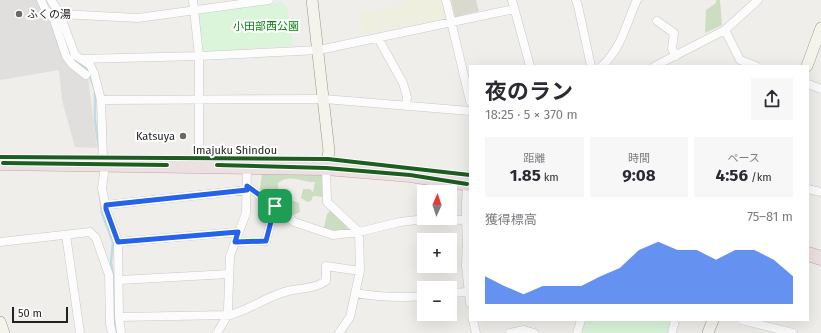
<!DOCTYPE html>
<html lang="ja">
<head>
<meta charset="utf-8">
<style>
	:root { --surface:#fff; --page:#f7f7f7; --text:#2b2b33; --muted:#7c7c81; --accent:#2563eb }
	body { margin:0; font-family:"Fira Sans","Noto Sans JP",sans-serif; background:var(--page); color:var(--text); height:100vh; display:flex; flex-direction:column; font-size:15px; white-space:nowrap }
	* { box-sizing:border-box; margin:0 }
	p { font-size:13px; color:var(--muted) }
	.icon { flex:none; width:22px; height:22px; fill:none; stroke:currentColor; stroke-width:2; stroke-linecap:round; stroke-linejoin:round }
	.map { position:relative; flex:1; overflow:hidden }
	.panel { position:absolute; left:469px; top:65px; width:340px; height:256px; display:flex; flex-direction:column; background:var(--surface); border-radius:0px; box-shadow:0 4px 16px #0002 }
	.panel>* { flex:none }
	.needle { width:26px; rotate:3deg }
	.fabs { position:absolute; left:417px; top:185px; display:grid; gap:8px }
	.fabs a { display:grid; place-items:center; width:40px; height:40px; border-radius:0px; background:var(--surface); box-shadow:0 4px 16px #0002; font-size:20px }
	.scale { position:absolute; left:12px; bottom:10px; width:56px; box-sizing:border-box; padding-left:4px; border:2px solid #222; border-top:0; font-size:11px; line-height:14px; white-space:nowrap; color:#222; -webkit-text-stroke:3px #fff; paint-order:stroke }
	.pin { position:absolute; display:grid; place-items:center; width:34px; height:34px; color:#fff; margin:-17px; border-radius:8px; box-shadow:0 2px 6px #0006 }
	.round { display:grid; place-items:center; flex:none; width:42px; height:42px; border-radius:0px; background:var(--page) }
	.head { display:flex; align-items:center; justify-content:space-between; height:68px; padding:0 16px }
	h1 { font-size:22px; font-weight:700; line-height:30px }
	.stats { display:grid; grid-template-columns:repeat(3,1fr); gap:6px; height:68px; padding:4px 16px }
	.stats div { display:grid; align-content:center; border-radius:0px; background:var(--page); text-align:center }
	.stats b { font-size:17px; font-weight:700 }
	.stats small { font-size:11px; font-weight:400 }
	.stats p { font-size:11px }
	.chart { height:112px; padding:8px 16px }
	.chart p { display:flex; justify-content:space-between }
	.chart svg { width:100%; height:72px; margin-top:4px; fill:var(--accent); opacity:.7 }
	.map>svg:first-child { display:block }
	.construction { fill:#d9d9cd }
	.farmland { fill:#efefdf }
	.forest { fill:#cbdec1 }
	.park { fill:#daf5da }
	.parking { fill:#e0dfde }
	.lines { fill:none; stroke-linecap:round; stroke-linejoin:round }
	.stream { stroke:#bfdbe3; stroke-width:2.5 }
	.street-casing { stroke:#c9c8c7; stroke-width:9 }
	.secondary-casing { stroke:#999a82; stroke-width:12 }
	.highway-casing { stroke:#c5a2ac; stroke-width:15 }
	.street { stroke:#fdfcfc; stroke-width:8 }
	.secondary { stroke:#f4f4ed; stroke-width:11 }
	.highway { stroke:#ece0e2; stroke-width:14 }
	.cycleway-casing { stroke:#fff; stroke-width:6 }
	.cycleway { stroke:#1b5e20; stroke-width:4 }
	.route-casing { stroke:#fff; stroke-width:8 }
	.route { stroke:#2563eb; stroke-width:5 }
	.poi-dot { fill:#6a6968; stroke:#fff; stroke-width:1.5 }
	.labels { text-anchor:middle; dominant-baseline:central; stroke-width:4; stroke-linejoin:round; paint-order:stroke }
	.poi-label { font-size:11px; fill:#222; stroke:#fff; text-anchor:start }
	.park-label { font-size:11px; fill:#0c8416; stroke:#fff }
	.street-label { font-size:11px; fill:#222; stroke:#fff }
</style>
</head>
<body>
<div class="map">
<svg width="821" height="333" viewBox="0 0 821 333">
	<rect width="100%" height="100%" fill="#f0eeeb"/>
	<!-- construction -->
	<path class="construction" d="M451,0h25l3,11 -24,6z"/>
	<!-- farmland -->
	<path class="farmland" d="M404,0h39l4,19 -60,10 -4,-20 22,-6z
		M378,10l3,2 3,18 -21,4 -4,-20z"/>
	<!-- forest -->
	<path class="forest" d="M716,0h4l2,25 -17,8 1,-23 10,-7z
		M280,172l36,1 8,2 -1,22 -10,-1 -2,5 -4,1 -6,-4 2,-9h7l3,3 2,-10c-13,1 -25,-9 -37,1 0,14 11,16 21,20l1,9 -9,4 -31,-27 2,-16h15l2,2z
		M332,209l16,17 -2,4 -13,3 -9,-5 3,-14z"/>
	<!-- park -->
	<path class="park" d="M282,2l5,5 6,36 -2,3 -85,6 -4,-3 -4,-32 2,-3z
		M583,320h90l-3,13h-90z"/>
	<!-- parking -->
	<path class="parking" d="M0,0h37l5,13 10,10 18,44 18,11 9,70 -22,-1 -13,-47 -3,-30 -59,10z"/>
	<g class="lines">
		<!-- stream -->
		<path class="stream" d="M73,58l15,13 7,19v31l4,28
			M99,188l3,25 11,29 -2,20 4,33
			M115,300l-1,21 2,12"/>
		<!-- street casing -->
		<g class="street-casing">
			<path id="street" d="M41,0l4,9 9,11 12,36 6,8 14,11
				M51,0l9,14 78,4 131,-18
				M193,0l6,56v109
				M446,0l24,101
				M512,0l18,66
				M576,0l2,6 13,60
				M60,14l15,41 15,10 4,8 7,27 2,58
				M657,21l17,12 -2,16 4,7
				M725,30l15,30 16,6
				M378,38l25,45 4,14 -1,9
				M82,59l117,-3 120,-6 195,-41
				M602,66c20,-18 24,-43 35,-66
				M655,66l70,-36 33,-30
				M808,84l13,5
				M101,100l223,-1 146,12
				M105,166l-3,22 4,21 12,33
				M326,168l1,34 32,30 1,39 -10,46 -11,16
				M470,175c-6,21 -4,45 -3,66h3
				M247,186l33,23 14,13 39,13 26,-3 41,-10 25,-3 41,1
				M808,189l13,3
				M106,205l141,-15
				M66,235l14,98
				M467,241l-1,25 4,37
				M0,242l90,-10 6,6 13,37 1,49 2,9
				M235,242l31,-1 9,-35
				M120,280l109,-6
				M355,293c24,4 45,5 69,3
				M450,293l18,-1
				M119,317l111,-2c20,-5 37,-19 58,-24 13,-3 26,-2 38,-10v-15l34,5
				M473,320l3,13
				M742,320l51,13
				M121,333l-2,-16 -1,-75 120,-10
				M217,333l9,-15 2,-9 2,-53 16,-43 1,-47
				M510,333l14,-3 10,3
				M577,333l4,-13
				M672,333l3,-13"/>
		</g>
		<!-- secondary casing -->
		<g class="secondary-casing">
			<path id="secondary" d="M312,0l17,151 -3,17
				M807,66l14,-38
				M0,322l4,11
				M708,333l5,-13"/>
		</g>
		<!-- highway casing -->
		<g class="highway-casing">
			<path id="highway" d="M0,163l326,5 84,7 60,9
				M808,254l13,4"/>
		</g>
		<!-- street -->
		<use href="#street" class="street"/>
		<!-- secondary -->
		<use href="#secondary" class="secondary"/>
		<!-- highway -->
		<use href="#highway" class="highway"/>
		<!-- cycleway casing -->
		<g class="cycleway-casing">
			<path id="cycleway" d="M0,157l328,2 142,16
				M3,163l164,2
				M217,165l109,3 84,7 57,9"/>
		</g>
		<!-- cycleway -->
		<use href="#cycleway" class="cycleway"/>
	</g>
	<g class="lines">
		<!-- route casing -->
		<g class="route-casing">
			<path id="route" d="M247,186l28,20 -9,35 -31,1 3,-10 -120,10 -12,-33v-4l141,-15z"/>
		</g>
		<!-- route -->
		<use href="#route" class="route"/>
	</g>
	<!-- markers -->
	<g class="poi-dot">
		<circle cx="19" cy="14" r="4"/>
		<circle cx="183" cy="136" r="4"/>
	</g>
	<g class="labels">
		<!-- poi labels -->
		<g class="poi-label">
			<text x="27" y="14">ふくの湯</text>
			<text x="175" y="136" text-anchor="end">Katsuya</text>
		</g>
		<!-- park labels -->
		<g class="park-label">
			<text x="266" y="26">小田部西公園</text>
		</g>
		<!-- street labels -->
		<g class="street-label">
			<text x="235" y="150">Imajuku Shindou</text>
		</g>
	</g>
</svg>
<div class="fabs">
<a><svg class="needle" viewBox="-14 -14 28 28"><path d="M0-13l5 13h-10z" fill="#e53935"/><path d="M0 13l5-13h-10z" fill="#7c7c81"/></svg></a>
<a>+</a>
<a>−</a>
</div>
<div class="scale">50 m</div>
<div class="pin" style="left:275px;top:206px;background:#1e9e55"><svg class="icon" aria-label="arrive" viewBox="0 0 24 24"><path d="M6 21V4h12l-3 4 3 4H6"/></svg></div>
<section class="panel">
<div class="head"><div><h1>夜のラン</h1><p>18:25 · 5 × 370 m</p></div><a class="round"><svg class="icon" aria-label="share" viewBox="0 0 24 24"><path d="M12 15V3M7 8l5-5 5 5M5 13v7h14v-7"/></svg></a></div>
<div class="stats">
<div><p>距離</p><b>1.85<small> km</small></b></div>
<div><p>時間</p><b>9:08</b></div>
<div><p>ペース</p><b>4:56<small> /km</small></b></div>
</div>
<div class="chart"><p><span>獲得標高</span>75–81 m</p>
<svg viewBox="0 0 160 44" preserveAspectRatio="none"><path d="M0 44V27L10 33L20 38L30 33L40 33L50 33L60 27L70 22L80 11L90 6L100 11L110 11L120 17L130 11L140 11L150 17L160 27V44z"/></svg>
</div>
</section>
</div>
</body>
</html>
